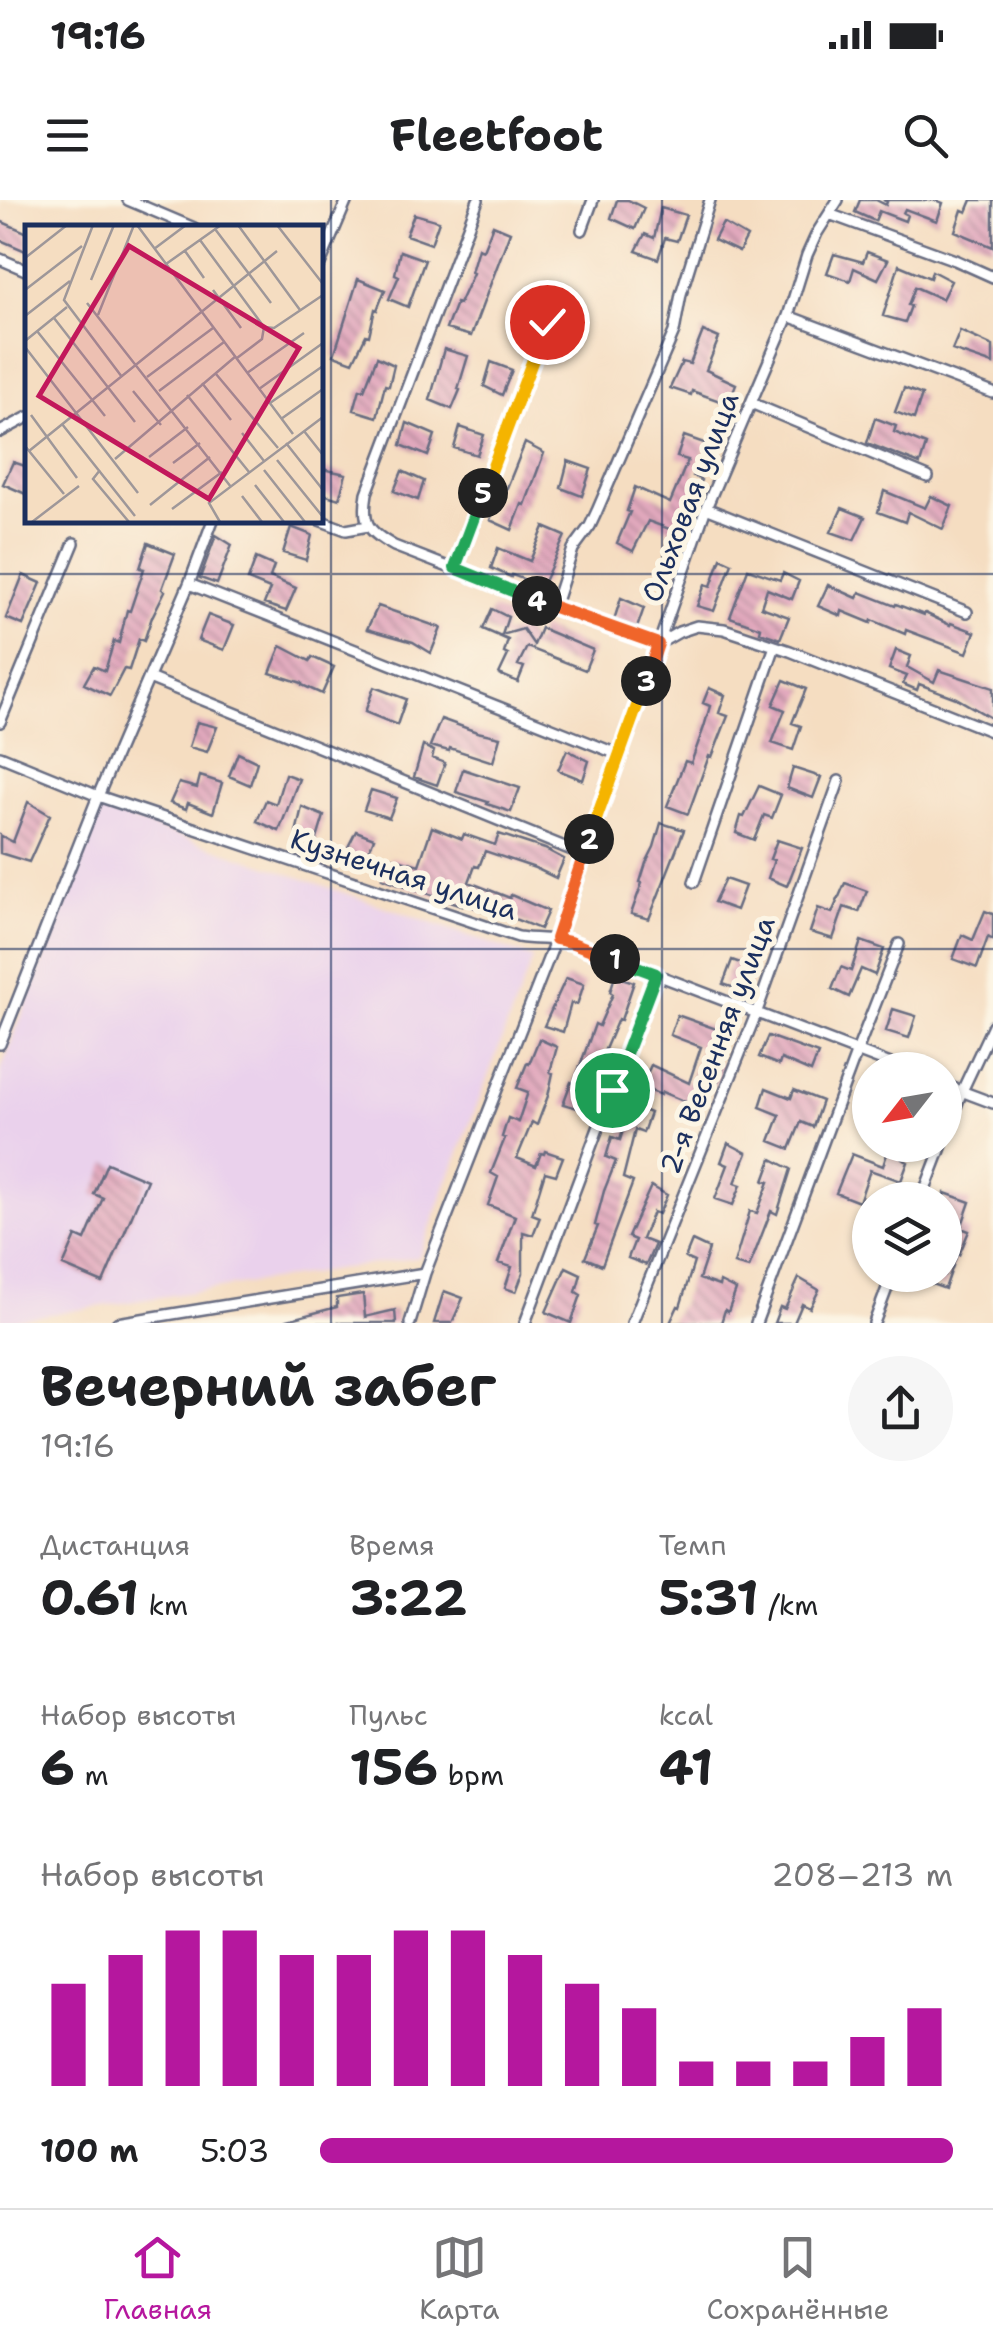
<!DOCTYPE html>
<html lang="ru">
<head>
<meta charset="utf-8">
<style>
	:root { --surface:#fff; --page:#f6f6f6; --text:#202124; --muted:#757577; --line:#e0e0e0; --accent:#b5179e }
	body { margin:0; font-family:"Shantell Sans",sans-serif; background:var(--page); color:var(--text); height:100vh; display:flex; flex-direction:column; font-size:38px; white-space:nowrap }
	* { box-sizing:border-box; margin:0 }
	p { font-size:32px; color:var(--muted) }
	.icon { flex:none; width:55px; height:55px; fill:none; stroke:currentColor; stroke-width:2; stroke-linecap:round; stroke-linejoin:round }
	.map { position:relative; height:1123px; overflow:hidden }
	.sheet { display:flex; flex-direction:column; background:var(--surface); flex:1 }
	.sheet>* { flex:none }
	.needle { width:65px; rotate:239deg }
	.tools { position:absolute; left:852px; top:852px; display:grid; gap:20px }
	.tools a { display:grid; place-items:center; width:110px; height:110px; border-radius:50%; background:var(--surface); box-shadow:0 2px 8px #0004; font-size:50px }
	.pin { position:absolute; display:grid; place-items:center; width:85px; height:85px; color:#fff; margin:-42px; border:5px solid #fff; border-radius:50%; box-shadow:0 2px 10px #0007 }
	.km { position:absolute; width:50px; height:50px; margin:-25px; border-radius:50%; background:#222; color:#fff; font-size:28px; line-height:50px; text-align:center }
	.round { display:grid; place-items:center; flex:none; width:105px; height:105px; border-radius:52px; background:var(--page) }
	.headline { display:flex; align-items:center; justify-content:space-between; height:170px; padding:0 40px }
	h1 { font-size:55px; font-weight:700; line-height:75px }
	.metrics { display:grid; grid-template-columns:repeat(3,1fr); gap:15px; height:170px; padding:10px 40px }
	.metrics div { display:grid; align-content:center }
	.metrics b { font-size:50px; font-weight:700 }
	.metrics small { font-size:28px; font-weight:400 }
	.metrics p { font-size:28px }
	.chart { height:280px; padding:20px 40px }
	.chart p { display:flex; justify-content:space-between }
	.chart svg { width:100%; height:180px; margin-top:10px; stroke:var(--accent); stroke-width:6 }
	ul { padding:0 40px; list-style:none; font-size:32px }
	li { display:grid; grid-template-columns:160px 120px 1fr; align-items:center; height:75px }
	li i { height:25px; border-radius:12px; background:var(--accent) }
	.status { display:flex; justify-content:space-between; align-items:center; height:70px; padding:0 50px; background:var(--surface); direction:ltr }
	.status svg { height:28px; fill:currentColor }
	header { display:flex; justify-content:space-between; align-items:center; height:130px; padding:0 40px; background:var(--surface); font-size:45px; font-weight:700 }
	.menu { display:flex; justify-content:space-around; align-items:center; height:140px; border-top:2px solid var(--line); background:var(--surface); font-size:28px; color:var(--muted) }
	.menu a { display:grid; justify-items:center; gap:5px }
	.menu .on { color:var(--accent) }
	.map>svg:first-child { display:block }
	.built { fill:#ead1ec }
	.building { fill:url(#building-back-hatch) }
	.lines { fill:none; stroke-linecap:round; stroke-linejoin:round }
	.minor-casing { stroke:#676c81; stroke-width:14 }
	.minor { stroke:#fff; stroke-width:9 }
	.split-1-casing { stroke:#fff; stroke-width:20 }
	.split-2-casing { stroke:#fff; stroke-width:20 }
	.split-3-casing { stroke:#fff; stroke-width:20 }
	.split-4-casing { stroke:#fff; stroke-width:20 }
	.split-5-casing { stroke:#fff; stroke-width:20 }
	.split-6-casing { stroke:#fff; stroke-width:20 }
	.split-1 { stroke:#22a559; stroke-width:12 }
	.split-2 { stroke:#f0652b; stroke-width:12 }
	.split-3 { stroke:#f5b400; stroke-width:12 }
	.split-4 { stroke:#f0652b; stroke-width:12 }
	.split-5 { stroke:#22a559; stroke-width:12 }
	.split-6 { stroke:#f5b400; stroke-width:12 }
	.grid { fill:none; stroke:#1b2f5e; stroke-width:2.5; stroke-opacity:0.55 }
	.labels { text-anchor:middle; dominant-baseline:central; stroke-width:10; stroke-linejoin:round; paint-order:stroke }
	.street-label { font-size:28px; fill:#1b2f5e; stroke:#fcf5e5 }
	.inset-road { fill:none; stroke:#9e9799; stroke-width:2.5 }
	.view { fill:#c2185b; fill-opacity:0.15; stroke:#c2185b; stroke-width:5 }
	.inset-edge { fill:none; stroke:#1b2f5e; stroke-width:5 }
</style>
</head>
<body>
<div class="status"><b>19:16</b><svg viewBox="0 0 49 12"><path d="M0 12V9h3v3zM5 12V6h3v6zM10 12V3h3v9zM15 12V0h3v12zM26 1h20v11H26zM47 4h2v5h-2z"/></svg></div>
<header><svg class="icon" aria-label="menu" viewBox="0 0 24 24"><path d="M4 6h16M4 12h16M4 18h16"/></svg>Fleetfoot<svg class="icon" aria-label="search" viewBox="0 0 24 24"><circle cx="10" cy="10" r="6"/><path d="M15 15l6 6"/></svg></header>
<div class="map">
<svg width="993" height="1123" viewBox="0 0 993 1123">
	<defs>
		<pattern id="building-back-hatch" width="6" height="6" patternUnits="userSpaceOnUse" patternTransform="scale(2.5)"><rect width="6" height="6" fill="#e2a9bd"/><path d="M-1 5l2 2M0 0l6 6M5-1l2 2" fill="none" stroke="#b68a9d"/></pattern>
	</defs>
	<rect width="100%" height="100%" fill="#fcf5e5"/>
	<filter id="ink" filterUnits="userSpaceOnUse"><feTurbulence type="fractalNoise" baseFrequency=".01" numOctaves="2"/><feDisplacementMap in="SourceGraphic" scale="20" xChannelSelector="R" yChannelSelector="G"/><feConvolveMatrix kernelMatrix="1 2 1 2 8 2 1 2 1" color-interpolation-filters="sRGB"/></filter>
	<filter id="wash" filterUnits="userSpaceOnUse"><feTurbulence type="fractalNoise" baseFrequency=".0048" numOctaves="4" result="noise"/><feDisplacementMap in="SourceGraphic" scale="40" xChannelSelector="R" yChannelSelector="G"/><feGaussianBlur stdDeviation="2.25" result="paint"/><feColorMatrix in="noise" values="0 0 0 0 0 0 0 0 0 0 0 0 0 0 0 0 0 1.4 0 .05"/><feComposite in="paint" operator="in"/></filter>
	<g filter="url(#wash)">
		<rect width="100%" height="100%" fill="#f5ddc1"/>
		<!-- built -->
		<path class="built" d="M101,609l432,149 -114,299 -419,65v-250z"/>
		<g id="blocks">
			<!-- building -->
			<path class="building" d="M617,0h11l16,8 -9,21 -24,-11z
				M860,0h16l10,5 1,-3 -4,-2h52l8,3 -6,18 -32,-12 -2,4 4,2 -2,6 -26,-10 -4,10 -20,-9z
				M972,0h21v47l-38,-16 7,-21 5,2z
				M661,8l25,7 -9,26 -12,-3 -7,21 -22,-8 9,-17 9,4z
				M414,14l25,7 -8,23 -25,-9z
				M0,21l28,12v19l-28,-12z
				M723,23l24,14 -8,15 -25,-12z
				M493,25l17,7 -39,104 -25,-7 10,-26 3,1 14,-31 -2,-1 7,-24 5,2z
				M400,51l25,9 -17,47 -19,-8 10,-23 -4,-2z
				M867,52l21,8 -10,19 -24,-11 -4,13 -23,-8 7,-19 29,8z
				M899,65l31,13 2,-7 19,10 -9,18 -27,-12 -7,18 3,1 -6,16 -22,-6z
				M358,79l27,11 -8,20 -2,-1 -6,27 -3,-1 -13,27 -19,-7z
				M703,131l16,7 -13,32 30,14 -8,20 -36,-13 -1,4 -21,-7 12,-26 8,2z
				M960,131l33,15v18l-41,-14z
				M444,149l24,7 -10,33 2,1 -8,19 -22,-9z
				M377,157l17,8 -5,21 -4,-1 -8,32 -23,-7 6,-21 4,1z
				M491,162l21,8 -10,25 -18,-9z
				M904,188l18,7 -8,24 -19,-7z
				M875,218l21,8 -2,6 32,13 -6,19 -53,-21z
				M407,223l28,12 -7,21 -27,-11z
				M460,227l24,8 -7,20 -23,-7z
				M684,236l23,8 -14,32 8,4 -21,53 -32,-12 -15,30 -16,-8 13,-31 -3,-1 8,-24 35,16 18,-43 -11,-3z
				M525,243l19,10 -19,52 -3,-1 -10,26 -22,-10 8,-21 4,1z
				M568,261l23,8 -9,27 -21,-8z
				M13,262l15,5v28l-25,-11z
				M322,269l24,5 -7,25 -19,-6z
				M402,271l22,10 -6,19 -24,-9z
				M884,291l41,17 6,-12 21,10 -9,23 -35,-17 -3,10 -27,-10z
				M842,308l23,9 -11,23 -23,-8z
				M291,327l21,8 -6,25 -23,-7z
				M544,327l21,9 -23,50 -30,-11 -1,2 -20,-9 7,-20 32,13z
				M216,335l16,10 -15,39 -17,-6z
				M148,343l27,11 -13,35 3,2 -13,26 -8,24 -5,-2 -10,31 -5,-1 -14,27 -26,-12 10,-18 11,5 9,-30 5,2 8,-33 3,1 14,-42 -4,-1z
				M256,358l18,8 -4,11 26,11 -10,23 -22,-7 6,-15 -22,-9z
				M721,358l11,5 -18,48 -17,-5 8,-22 6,2z
				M748,369l32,11 3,-7 16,8 -7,18 -25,-10 -6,18 28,10 -9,22 -20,-7 1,-4 -31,-11z
				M23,375l18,8 -18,42 -17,-7z
				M828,385l29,13 3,-6 35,14 1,-2 28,11 1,-2 25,12 1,-2 24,9 -8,21 -61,-23 -1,4 -33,-14 -1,3 -29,-12 -1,5 -23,-10z
				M621,398l23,10 -7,20 -23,-8z
				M378,406l63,22 -10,25 -18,-11 -46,-13z
				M492,409l16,8 -6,18 21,-6 11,16 7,-17 52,22 -8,20 -58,-23 -9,18 6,2 -6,15 -19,-8 9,-19 -4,-2 4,-13 -25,-11z
				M208,415l26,10 -10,25 -26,-10z
				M281,446l29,15 2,-4 22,10 -12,27 -20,-9v-2l-32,-10z
				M896,450l15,6 -4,11 27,15 5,-12 54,18v31l-37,-21 -37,-14 -2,6 -14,-6 4,-8 -18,-7z
				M784,480l22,9 -14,34 9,3 -8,24 -21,-7 13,-33 -12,-5z
				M374,487l32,12 -9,26 -32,-13z
				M709,488l16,7 -6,18 9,3 -16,41 -3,-1 -21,58 -21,-8 18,-45 6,2 13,-36 6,-21 -7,-3z
				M441,519l36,13 23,5 -7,25 -43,-14 -1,3 -19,-5z
				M197,522l20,5 -10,25 -18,-5z
				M423,546l11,5 -2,7 13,5 -8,22 -23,-8z
				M567,550l22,11 -6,19 -25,-10z
				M238,553l19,9 -7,23 -21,-9z
				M793,568l28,9 -8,21 -26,-10z
				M463,569l57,19 -9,24 -24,-8 1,-2 -32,-10z
				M285,574l14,5 -20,52 -22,-10 9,-21 10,4z
				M200,576l22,7 -9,30 -25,-10 -2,6 -16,-6 9,-20 18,5z
				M759,586l22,9 -9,23 -8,-3 -10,25 -18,-7 5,-17 3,1z
				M371,590l26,8 -8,20 -25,-8z
				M28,602l22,13 -21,47 -29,-9v-18l13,7z
				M302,607l22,9 -7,23 -21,-6z
				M661,623l23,7 -35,89 -18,-5 11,-31 -2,-1 6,-19 8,-16z
				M432,627l30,12 2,-5 31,11 4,-11 46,15 19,10 -8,19 -21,-10 -50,-17 -6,16 -4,-1 -6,16 41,16 1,-3 37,16 -8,18 -46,-18 -1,3 -31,-11v2l-80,-27 9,-21 28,8z
				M356,631l18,7 -9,22 -20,-7z
				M777,640l25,8 -15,38 -19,-8 6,-18 -4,-1z
				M725,679l20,7 -9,24 -22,-8z
				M845,683l22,8 -8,21 -15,-5 -11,32 -23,-7 8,-24 14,5z
				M985,711l8,3v26l-5,-3 -11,31 -24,-9 9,-24 11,5z
				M861,741l23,8 -9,26 -14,-6 -12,28 -17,-8 9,-22 10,4z
				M732,760l22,8 -8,24 -23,-8z
				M615,776l19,6 -13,38 -3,-1 -15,35 2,1 -11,35 -9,20 -22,-6 8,-22 3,1 21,-59 4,2 14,-32 -3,-2z
				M566,778l18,6 -7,21 -6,-2 -8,29 -19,-6z
				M893,809l23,7 -7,22 -23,-7z
				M677,815l45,16 -11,29 13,5 -8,21 -10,-4 -11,24 -33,-14 -1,3 -20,-8 10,-22 38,18 12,-36 -31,-12z
				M768,836l50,18 -7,18 -30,-13 -2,6 -20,-8z
				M539,839l18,8 -7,25 3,1 -5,23 -11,29 -5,-3 -15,36 19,8 5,-13 3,1 1,-3 18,6 -7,18 -11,-3 -13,42 8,3 -7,18 -10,-3v41l-7,19 -11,-4 7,-21 -14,-4 17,-47 -27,-11 10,-28 -7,-4 14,-35 -3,-1 6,-19 10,4 10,-30 -11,-4 10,-25 2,1z
				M766,888l25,10 3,-8 28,11 -9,26 -12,-5 -11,27 -20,-8 10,-26 -20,-8z
				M631,905l19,8 -7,20 -8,-3 -12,48 10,4 -31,83 -17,-7 13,-32 -3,-1 9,-34 12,-30 -10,-4 6,-20 8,3z
				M728,943l19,10 -12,30 6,2 -8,20 -18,-6 13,-34 -7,-3z
				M890,945h15l-3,14 6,3 -7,19 -31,-11 -11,32 -23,-9 16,-39 31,12z
				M772,959l19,10 -14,45 -6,-3 -22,57 -15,-4 16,-53 7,2 12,-31 -5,-1z
				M107,963l40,17 -44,103 -40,-17 13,-30 9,4 18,-42 -9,-4z
				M651,986l16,9 -8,19 -6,-2 -11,27 13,5 -9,21 -18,-7 7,-18 -7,-3z
				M945,993l25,9 -9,26 8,3 -10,24 -2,-1 -12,35 -35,-13 35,-1z
				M692,1041l17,8 -10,30 20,7 1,-4 16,8 -8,22 -3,-2 -4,13h-51l8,-17 2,1 14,-45 -9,-4z
				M566,1067l15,7 -5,18 5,3 -10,28 -25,-11z
				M799,1078l20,12 -9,18 -8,-4 -8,19h-20l6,-16 5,2z
				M444,1091l19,7 -11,25h-18z
				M363,1094l2,23 30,-7 1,13h-108l-1,-3 50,-13v-9z"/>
		</g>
	</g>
	<g filter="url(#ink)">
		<use href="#blocks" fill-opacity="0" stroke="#676c81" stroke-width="2.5"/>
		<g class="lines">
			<!-- minor casing -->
			<g class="minor-casing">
				<path id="minor" d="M128,0l66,28
					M478,0l-111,293c-5,30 0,38 27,53l160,62 104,36 21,-12 18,-6 27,3 66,22 203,81
					M829,14l126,46 38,17
					M582,30l11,-30
					M0,59l28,12
					M320,64l27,-64
					M788,116l205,77
					M751,203l177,74
					M0,232l28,-15
					M706,308l261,104
					M319,320l27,10 22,-4
					M455,368l92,-246
					M189,384l431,171
					M554,408l19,-59 17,-23 7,-15 77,-179 7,-38 29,-94
					M149,478l435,177
					M0,522l74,-179
					M0,556l98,40 420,141c18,3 35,1 53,5l335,128
					M694,682l81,-236
					M0,844l98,-248 91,-212 24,-64
					M945,885l48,18
					M945,936l17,-45 31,-66
					M921,1000l21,-55
					M117,1123l308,-50
					M410,1123l15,-50 131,-334 150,-431 82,-192 19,-61 10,-22 21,-33
					M525,1123l131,-349
					M632,1123l124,-309 83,-233
					M756,1123l101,-272 42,-107
					M874,1123l18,-48"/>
			</g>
			<!-- minor -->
			<use href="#minor" class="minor"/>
		</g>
	</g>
	<g class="lines" filter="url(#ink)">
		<!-- split-1 casing -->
		<g class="split-1-casing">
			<path id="split-1" d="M612,890l44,-116 -41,-15"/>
		</g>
		<!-- split-2 casing -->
		<g class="split-2-casing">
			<path id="split-2" d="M589,639l-33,100 14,3 45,17"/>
		</g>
		<!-- split-3 casing -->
		<g class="split-3-casing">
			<path id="split-3" d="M589,639l57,-158"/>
		</g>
		<!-- split-4 casing -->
		<g class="split-4-casing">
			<path id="split-4" d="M537,401l121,43 -12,37"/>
		</g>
		<!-- split-5 casing -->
		<g class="split-5-casing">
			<path id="split-5" d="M483,293l-28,75 82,33"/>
		</g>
		<!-- split-6 casing -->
		<g class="split-6-casing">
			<path id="split-6" d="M483,293l64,-171"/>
		</g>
		<!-- split-1 -->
		<use href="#split-1" class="split-1"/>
		<!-- split-2 -->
		<use href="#split-2" class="split-2"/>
		<!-- split-3 -->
		<use href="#split-3" class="split-3"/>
		<!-- split-4 -->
		<use href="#split-4" class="split-4"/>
		<!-- split-5 -->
		<use href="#split-5" class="split-5"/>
		<!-- split-6 -->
		<use href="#split-6" class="split-6"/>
	</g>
	<!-- grid -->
	<path class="grid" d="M331,0v1123M662,0v1123M0,374h993M0,749h993"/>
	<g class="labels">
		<!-- street labels -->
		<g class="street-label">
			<text transform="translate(690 297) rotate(-69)">Ольховая улица</text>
			<text transform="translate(404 674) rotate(18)">Кузнечная улица</text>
			<text transform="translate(717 845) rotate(-69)">2-я Весенняя улица</text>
		</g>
	</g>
	<!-- overview -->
	<g transform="translate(25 25)">
		<rect width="298" height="298" fill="#f5ddc1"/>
		<path class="inset-road" d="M68,0l-29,75 58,77M112,0l156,209M213,0l62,85M252,0l46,59M190,4l56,74M175,15l64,87M129,24l32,-24M160,26l19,27M0,33l42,-33M141,39l55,-39M66,55l23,-55M0,65l57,-44M188,65l28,38M62,78l144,184M73,90l36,-90M0,91l45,-35M29,93l81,104M239,102l10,1 49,-33M12,106l68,85M0,116l42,-34M0,122l113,146M212,133l25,-19 2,-12M222,148l57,-40M191,149l62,74M122,152l66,-49M177,158l29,37M234,164l64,-46M108,166l28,34M134,166l65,-49M162,170l62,77M245,178l53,-37M6,190l46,63M256,194l42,-30M37,199l73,92M279,206l19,24M217,208l22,28M261,218l37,47M0,221l39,48M4,226l248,-200M124,232l39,-30M90,234l121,-103M252,235l46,57M148,238l27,-20M75,245l-7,9 36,43M239,245l41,52M230,260l29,37M217,271l20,26M125,280l60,-48M147,284l50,-37M7,297l47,-36M195,297l-11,-19 114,-86"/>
		<path class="view" d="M104,21l170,102 -90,151 -170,-103z"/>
		<rect width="298" height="298" class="inset-edge"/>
	</g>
</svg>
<div class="tools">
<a><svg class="needle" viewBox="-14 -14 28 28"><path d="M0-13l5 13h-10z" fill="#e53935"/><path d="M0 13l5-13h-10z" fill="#757577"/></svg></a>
<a><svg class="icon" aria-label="layers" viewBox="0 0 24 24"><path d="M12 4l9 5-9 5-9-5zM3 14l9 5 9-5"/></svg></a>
</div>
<div class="pin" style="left:612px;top:890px;background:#1e9e55"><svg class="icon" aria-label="arrive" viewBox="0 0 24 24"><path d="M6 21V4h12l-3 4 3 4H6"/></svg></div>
<div class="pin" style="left:547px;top:122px;background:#d93025"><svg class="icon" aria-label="check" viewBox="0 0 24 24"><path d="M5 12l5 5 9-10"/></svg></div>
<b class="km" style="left:615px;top:759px">1</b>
<b class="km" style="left:589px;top:639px">2</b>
<b class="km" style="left:646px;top:481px">3</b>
<b class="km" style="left:537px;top:401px">4</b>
<b class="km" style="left:483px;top:293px">5</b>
</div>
<section class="sheet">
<div class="headline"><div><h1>Вечерний забег</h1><p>19:16</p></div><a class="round"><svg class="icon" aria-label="share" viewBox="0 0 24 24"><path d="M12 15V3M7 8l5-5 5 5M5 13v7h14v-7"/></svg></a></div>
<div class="metrics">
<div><p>Дистанция</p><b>0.61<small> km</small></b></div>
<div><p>Время</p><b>3:22</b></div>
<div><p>Темп</p><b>5:31<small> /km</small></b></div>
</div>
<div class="metrics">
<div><p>Набор высоты</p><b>6<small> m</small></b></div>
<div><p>Пульс</p><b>156<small> bpm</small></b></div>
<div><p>kcal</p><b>41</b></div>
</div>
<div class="chart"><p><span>Набор высоты</span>208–213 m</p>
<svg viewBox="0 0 160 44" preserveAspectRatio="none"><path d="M5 44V19M15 44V12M25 44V6M35 44V6M45 44V12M55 44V12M65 44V6M75 44V6M85 44V12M95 44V19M105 44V25M115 44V38M125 44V38M135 44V38M145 44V32M155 44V25"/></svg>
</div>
<ul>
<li><b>100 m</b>5:03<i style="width:100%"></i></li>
</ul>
</section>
<nav class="menu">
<a class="on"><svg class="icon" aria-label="home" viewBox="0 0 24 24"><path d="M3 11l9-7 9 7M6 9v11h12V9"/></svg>Главная</a>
<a><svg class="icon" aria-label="map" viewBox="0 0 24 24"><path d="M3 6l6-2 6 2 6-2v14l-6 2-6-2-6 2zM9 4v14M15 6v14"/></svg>Карта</a>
<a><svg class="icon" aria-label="saved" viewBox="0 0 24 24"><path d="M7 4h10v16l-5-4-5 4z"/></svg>Сохранённые</a>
</nav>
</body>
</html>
